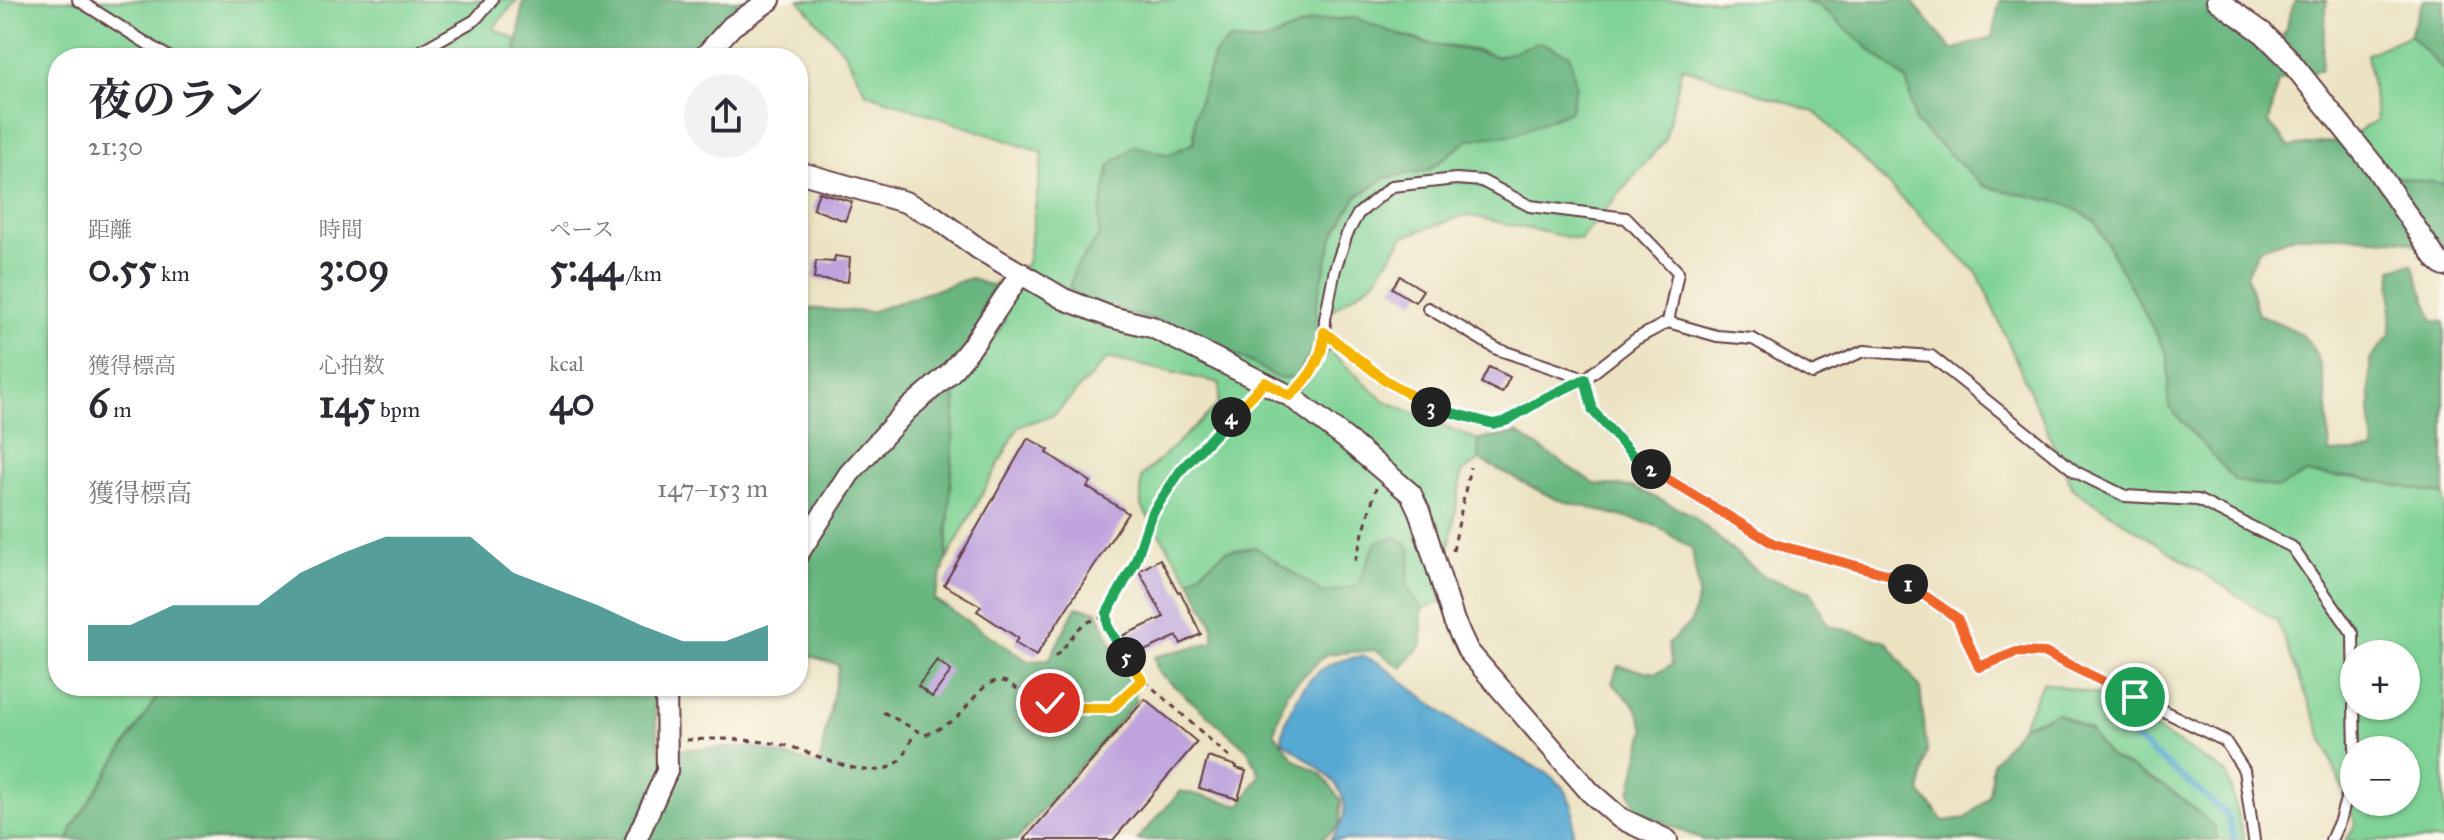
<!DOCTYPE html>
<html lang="ja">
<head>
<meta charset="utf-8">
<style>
	:root { --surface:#fff; --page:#f2f2f3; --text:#2b2b33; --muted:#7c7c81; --accent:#0f766e }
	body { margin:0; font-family:"IM FELL Great Primer","Noto Serif JP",serif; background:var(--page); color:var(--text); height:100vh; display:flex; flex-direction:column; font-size:30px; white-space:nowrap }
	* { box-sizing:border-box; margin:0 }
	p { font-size:26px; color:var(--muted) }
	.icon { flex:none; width:44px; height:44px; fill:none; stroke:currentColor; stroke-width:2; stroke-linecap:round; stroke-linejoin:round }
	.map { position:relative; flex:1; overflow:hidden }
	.drawer { position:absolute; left:48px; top:48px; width:760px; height:648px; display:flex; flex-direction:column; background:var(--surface); border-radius:32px; box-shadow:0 2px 6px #0004 }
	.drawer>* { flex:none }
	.buttons { position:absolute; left:2340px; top:640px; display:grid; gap:16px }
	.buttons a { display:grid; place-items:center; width:80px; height:80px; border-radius:50%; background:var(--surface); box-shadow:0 2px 6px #0004; font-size:40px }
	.pin { position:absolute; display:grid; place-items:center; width:68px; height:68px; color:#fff; margin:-34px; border:4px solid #fff; border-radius:50%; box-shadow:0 2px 8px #0007 }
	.km { position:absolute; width:40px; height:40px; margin:-20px; border-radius:50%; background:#222; color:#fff; font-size:22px; line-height:40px; text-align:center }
	.round { display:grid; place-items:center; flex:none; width:84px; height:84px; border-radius:42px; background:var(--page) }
	.summary { display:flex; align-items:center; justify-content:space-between; height:136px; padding:0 40px }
	h1 { font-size:44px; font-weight:700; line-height:60px }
	.metrics { display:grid; grid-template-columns:repeat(3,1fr); gap:12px; height:136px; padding:8px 40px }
	.metrics div { display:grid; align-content:center }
	.metrics b { font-size:40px; font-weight:700 }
	.metrics small { font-size:22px; font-weight:400 }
	.metrics p { font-size:22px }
	.chart { height:224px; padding:16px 40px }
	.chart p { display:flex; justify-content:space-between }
	.chart svg { width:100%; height:144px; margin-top:8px; fill:var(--accent); opacity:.7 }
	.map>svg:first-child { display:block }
	.green { fill:#80d396; stroke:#657960; stroke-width:2; fill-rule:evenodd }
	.forest { fill:#68b57f; stroke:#596a55; stroke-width:2 }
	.water { fill:#57a9d2; stroke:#50647e; stroke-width:2 }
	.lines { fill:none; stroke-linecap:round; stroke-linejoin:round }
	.stream { stroke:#57a9d2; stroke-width:6 }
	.building { fill:#bea3dd }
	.lane-casing { stroke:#623c42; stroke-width:14 }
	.street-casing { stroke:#623c42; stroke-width:24 }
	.path { stroke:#623c42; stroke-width:3; stroke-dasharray:6 6; stroke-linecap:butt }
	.lane { stroke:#fff; stroke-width:10 }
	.street { stroke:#fff; stroke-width:20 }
	.split-1-casing { stroke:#fff; stroke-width:16 }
	.split-2-casing { stroke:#fff; stroke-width:16 }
	.split-3-casing { stroke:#fff; stroke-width:16 }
	.split-4-casing { stroke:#fff; stroke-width:16 }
	.split-5-casing { stroke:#fff; stroke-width:16 }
	.split-6-casing { stroke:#fff; stroke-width:16 }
	.split-1 { stroke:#f0652b; stroke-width:10 }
	.split-2 { stroke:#f0652b; stroke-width:10 }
	.split-3 { stroke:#22a559; stroke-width:10 }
	.split-4 { stroke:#f5b400; stroke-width:10 }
	.split-5 { stroke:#22a559; stroke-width:10 }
	.split-6 { stroke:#f5b400; stroke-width:10 }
</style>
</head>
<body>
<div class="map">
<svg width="2444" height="840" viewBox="0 0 2444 840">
	<rect width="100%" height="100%" fill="#fbf7ec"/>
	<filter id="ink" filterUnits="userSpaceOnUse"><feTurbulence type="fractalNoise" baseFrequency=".0125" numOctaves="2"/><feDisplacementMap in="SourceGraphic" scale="16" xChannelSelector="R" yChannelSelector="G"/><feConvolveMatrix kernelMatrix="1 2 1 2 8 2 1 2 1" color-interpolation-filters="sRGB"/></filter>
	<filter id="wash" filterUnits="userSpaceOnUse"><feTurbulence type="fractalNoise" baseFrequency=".006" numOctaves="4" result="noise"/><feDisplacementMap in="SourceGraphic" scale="32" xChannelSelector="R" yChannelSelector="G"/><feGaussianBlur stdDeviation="1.8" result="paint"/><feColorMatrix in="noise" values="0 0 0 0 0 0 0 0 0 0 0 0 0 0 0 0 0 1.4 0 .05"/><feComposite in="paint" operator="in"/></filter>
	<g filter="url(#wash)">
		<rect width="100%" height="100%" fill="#ece3c3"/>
		<!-- green -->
		<path class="green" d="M0,0h517l-24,28 24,12 -1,18h-458v628h106l-92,142 -2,12h-70z
			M799,0h413l38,5 36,-5h514l19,6 88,75 8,41 69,64 82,18 29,17 73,135 1,51 109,81 27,-14 56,4 83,17v345h-98l10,-16 -79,-203 -204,-132 -95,-215 -163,-162 -133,-45 -17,73 -85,100 -114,-25 -62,21 -30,45 -59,41 1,-18 17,-67 23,-40 29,-19 43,-8 42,-31 46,-5 24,-92 -42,15 -18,-6 -47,-7 -42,-12 -35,-14 -43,3 -52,22 -31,-3 -16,14 -19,62v27l-27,12 -33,-9 -36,72 1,18 -25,33 66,48 29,7 82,39 25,15 20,-1 20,-38 66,61 95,40 2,20 -18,12 -22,131 -18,6 -15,-21 4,-39 -35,-7 -18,44 -35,7 -68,-46 -29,4 -36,29 -49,-74v-29l77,-72 2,-22 -112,-25 -54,57 -35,11 -73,135 10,-167 49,-73 -14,-35 36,-22 16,-111 -177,-60 -21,-40zM2354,654h52v52h-52zM2354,750h52v52h-52z
			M2410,35l34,36v113l-78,-12 -23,-32 34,-20 -10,-66z
			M2043,682l63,15 121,77 17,66h-26l-4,-14 -42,-35 -64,-36 -19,-25 -31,-17 -36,13z"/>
		<!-- forest -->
		<path class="forest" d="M523,0h235l-66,58h-176z
			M1800,0h111l41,50 40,-13 8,-37h228l-6,13 35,31 26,-8 12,-36h32l-6,70 -43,11 -9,42 21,24 53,-7 23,32 78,12v72l-40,-16 -61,-4h-48l-36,13 -12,26 11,39c15,7 34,13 46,23 26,24 23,83 26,116l44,-2 -4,-41v-50l20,-25 2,-66 20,-5 22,57 10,1v173l-83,-17 -56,-4 -27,14 -42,-7 -67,-74 -1,-51 -73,-135 -29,-17 -82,-18 -69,-64 -8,-41 -88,-75z
			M2423,0h21v71l-34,-36z
			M1356,18c26,10 52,22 79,27 22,4 42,5 63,12l42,-15 30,13 6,32 -6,24 -54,23 -46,5 -42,31 -43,8 -29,19 -23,40 -17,67 1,35 -20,38 -20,1 -25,-15 -82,-39 -84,-23 -17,-13 6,-19 24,-33v-18l11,-53 25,-19 33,9 26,-12 1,-27 19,-62 16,-14 31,3 52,-22z
			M970,278l21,8 14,35 -49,73 -10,167 -12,38 94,62 21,-1 27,-53 21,4 40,89 -120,140h-947l2,-12 92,-142h491l-2,7 6,57 94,-3 66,18 20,-100 -41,-13v-350l5,6 67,4z
			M1517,433l78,51 37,3 57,26 74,63 48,16 17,33 59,17 33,46 7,64 -7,40 24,29 23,-3 22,-22 4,-34 29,-36 35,-13 32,17 19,25 64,36 42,35 4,14h-515l-67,-29 -6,-18 15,-63 -9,-23 -24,-24 6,-17 38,7 16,-8 -4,-21 23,-22 8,-27 -7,-46 -37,-24 -100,-26 -75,-39 -2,-20z
			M1397,537l14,12 -4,38 15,22v36l-21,23 -25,-18 -50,4 -39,38 -13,40 20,27 27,15 20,26 -2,26 -18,14h-184l44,-49 60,14 19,-30 -11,-24 -91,-79 -4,-15 59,-15v-17l-23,-45 36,-29 29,-4 68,46 34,-7 19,-44z"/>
		<!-- water -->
		<path class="water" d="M1363,656l18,8 83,65 83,44 15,13 11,21v33h-243c42,-49 -16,-72 -48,-100 1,-21 18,-52 34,-66 12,-11 32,-16 47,-18z"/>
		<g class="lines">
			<!-- stream -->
			<path class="stream" d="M2100,710l126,103 9,27"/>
		</g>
		<g id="blocks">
			<!-- building -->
			<path class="building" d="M819,192l33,10 -7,19 -32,-12z
				M835,256l15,2 -2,24 -34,-3 2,-18 18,1z
				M1400,276l23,14 -8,12 -23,-14z
				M1489,367l21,10 -8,16 -21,-10z
				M1028,438l21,12 -2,3 44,29 -4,5 41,26 -92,143 -21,-13 3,-5 -41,-27 4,-5 -37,-21z
				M1160,559l18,33 2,-1 21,43 -20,10 -4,-8 -46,21 -9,-21 42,-19 -25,-46z
				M937,660l14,11 -19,26 -14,-11z
				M1145,699l52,43 -84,98h-89z
				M1208,757l29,9 -1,2 10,3 -8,28 -39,-11z"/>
		</g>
	</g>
	<g filter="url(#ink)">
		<use href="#blocks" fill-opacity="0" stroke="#623c42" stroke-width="2"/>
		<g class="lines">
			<!-- lane casing -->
			<g class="lane-casing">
				<path id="lane" d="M78,0l92,58
					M408,58l67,-38 17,-20
					M1428,308l69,41 88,30 8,32 45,50 136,83 124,33 59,41 22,49 38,-15 28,1 180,88 19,29 10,70
					M1324,332l61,48 45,27 63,17 13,-3 39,-23 40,-19 51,-40 32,-17 49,14 36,3 59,34 52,-22 67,5 145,116 49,24 73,4 94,47 61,87 1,61
					M1290,396l15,-14 19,-35 1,-28 10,-50 12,-35 11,-20 34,-28 64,-7 26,2 48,25 96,12 52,54 -10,50
					M2354,706l1,44
					M2331,840l9,-20 14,-48"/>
			</g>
			<!-- street casing -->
			<g class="street-casing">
				<path id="street" d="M2217,0l46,33 24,24 88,110 62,93 7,6
					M703,58l29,-32 38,-26
					M798,172l107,30 30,15 44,32 85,50 47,18 41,10 138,69 55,42 66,56 8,17 35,110 14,30 122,141 30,26 47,22
					M798,554l51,-80 58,-64 43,-37 22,-27 49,-73
					M636,840l31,-69 -1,-85"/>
			</g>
			<!-- path -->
			<path class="path" d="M1453,551l17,-84
				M1355,561l21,-73
				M1055,657c21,-20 20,-37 53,-40
				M883,712l42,23c12,-5 22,-10 32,-18 11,-9 25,-35 41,-36 11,-1 17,8 27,13 18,9 70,23 89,13 10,-6 19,-17 27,-26
				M686,740c32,-2 66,-1 98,5 30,6 97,47 120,10 4,-6 7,-15 10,-22
				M1229,757l-96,-87 -25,-43 -1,-14 28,-50 16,-48 30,-45 69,-73"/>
			<!-- lane -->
			<use href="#lane" class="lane"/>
			<!-- street -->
			<use href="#street" class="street"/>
		</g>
	</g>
	<g class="lines" filter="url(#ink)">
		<!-- split-1 casing -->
		<g class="split-1-casing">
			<path id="split-1" d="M1908,584l49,34 22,49 38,-15 28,1 90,44"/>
		</g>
		<!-- split-2 casing -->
		<g class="split-2-casing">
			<path id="split-2" d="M1651,469l123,75 124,33 10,7"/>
		</g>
		<!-- split-3 casing -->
		<g class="split-3-casing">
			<path id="split-3" d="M1431,407l62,17 13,-3 39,-23 40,-19 8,32 45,50 13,8"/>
		</g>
		<!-- split-4 casing -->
		<g class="split-4-casing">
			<path id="split-4" d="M1231,417l34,-35 25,14c19,-17 34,-39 34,-64l61,48 46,27"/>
		</g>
		<!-- split-5 casing -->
		<g class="split-5-casing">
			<path id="split-5" d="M1126,657l-18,-30 -1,-14 28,-50 16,-48 30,-45 50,-53"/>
		</g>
		<!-- split-6 casing -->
		<g class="split-6-casing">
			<path id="split-6" d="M1050,703l22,5h40l30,-28 -16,-23"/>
		</g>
		<!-- split-1 -->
		<use href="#split-1" class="split-1"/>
		<!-- split-2 -->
		<use href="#split-2" class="split-2"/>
		<!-- split-3 -->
		<use href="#split-3" class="split-3"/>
		<!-- split-4 -->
		<use href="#split-4" class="split-4"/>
		<!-- split-5 -->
		<use href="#split-5" class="split-5"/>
		<!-- split-6 -->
		<use href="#split-6" class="split-6"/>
	</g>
</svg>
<div class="buttons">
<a>+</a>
<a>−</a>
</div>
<div class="pin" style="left:2135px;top:697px;background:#1e9e55"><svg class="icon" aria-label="arrive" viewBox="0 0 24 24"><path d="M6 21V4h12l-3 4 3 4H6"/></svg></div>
<div class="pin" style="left:1050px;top:703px;background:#d93025"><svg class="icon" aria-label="check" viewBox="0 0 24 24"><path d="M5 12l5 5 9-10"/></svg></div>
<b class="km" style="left:1908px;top:584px">1</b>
<b class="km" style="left:1651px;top:469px">2</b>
<b class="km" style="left:1431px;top:407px">3</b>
<b class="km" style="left:1231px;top:417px">4</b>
<b class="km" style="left:1126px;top:657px">5</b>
<section class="drawer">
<div class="summary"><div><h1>夜のラン</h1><p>21:30</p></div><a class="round"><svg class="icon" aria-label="share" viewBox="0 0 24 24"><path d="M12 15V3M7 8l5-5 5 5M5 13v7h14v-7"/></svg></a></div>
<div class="metrics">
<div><p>距離</p><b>0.55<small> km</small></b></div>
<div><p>時間</p><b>3:09</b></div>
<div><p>ペース</p><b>5:44<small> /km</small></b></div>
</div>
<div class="metrics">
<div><p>獲得標高</p><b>6<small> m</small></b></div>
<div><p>心拍数</p><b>145<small> bpm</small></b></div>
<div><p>kcal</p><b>40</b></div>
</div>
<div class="chart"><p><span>獲得標高</span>147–153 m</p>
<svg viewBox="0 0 160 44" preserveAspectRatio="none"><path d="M0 44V33L10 33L20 27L30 27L40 27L50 17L60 11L70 6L80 6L90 6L100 17L110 22L120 27L130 33L140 38L150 38L160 33V44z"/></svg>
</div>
</section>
</div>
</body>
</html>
